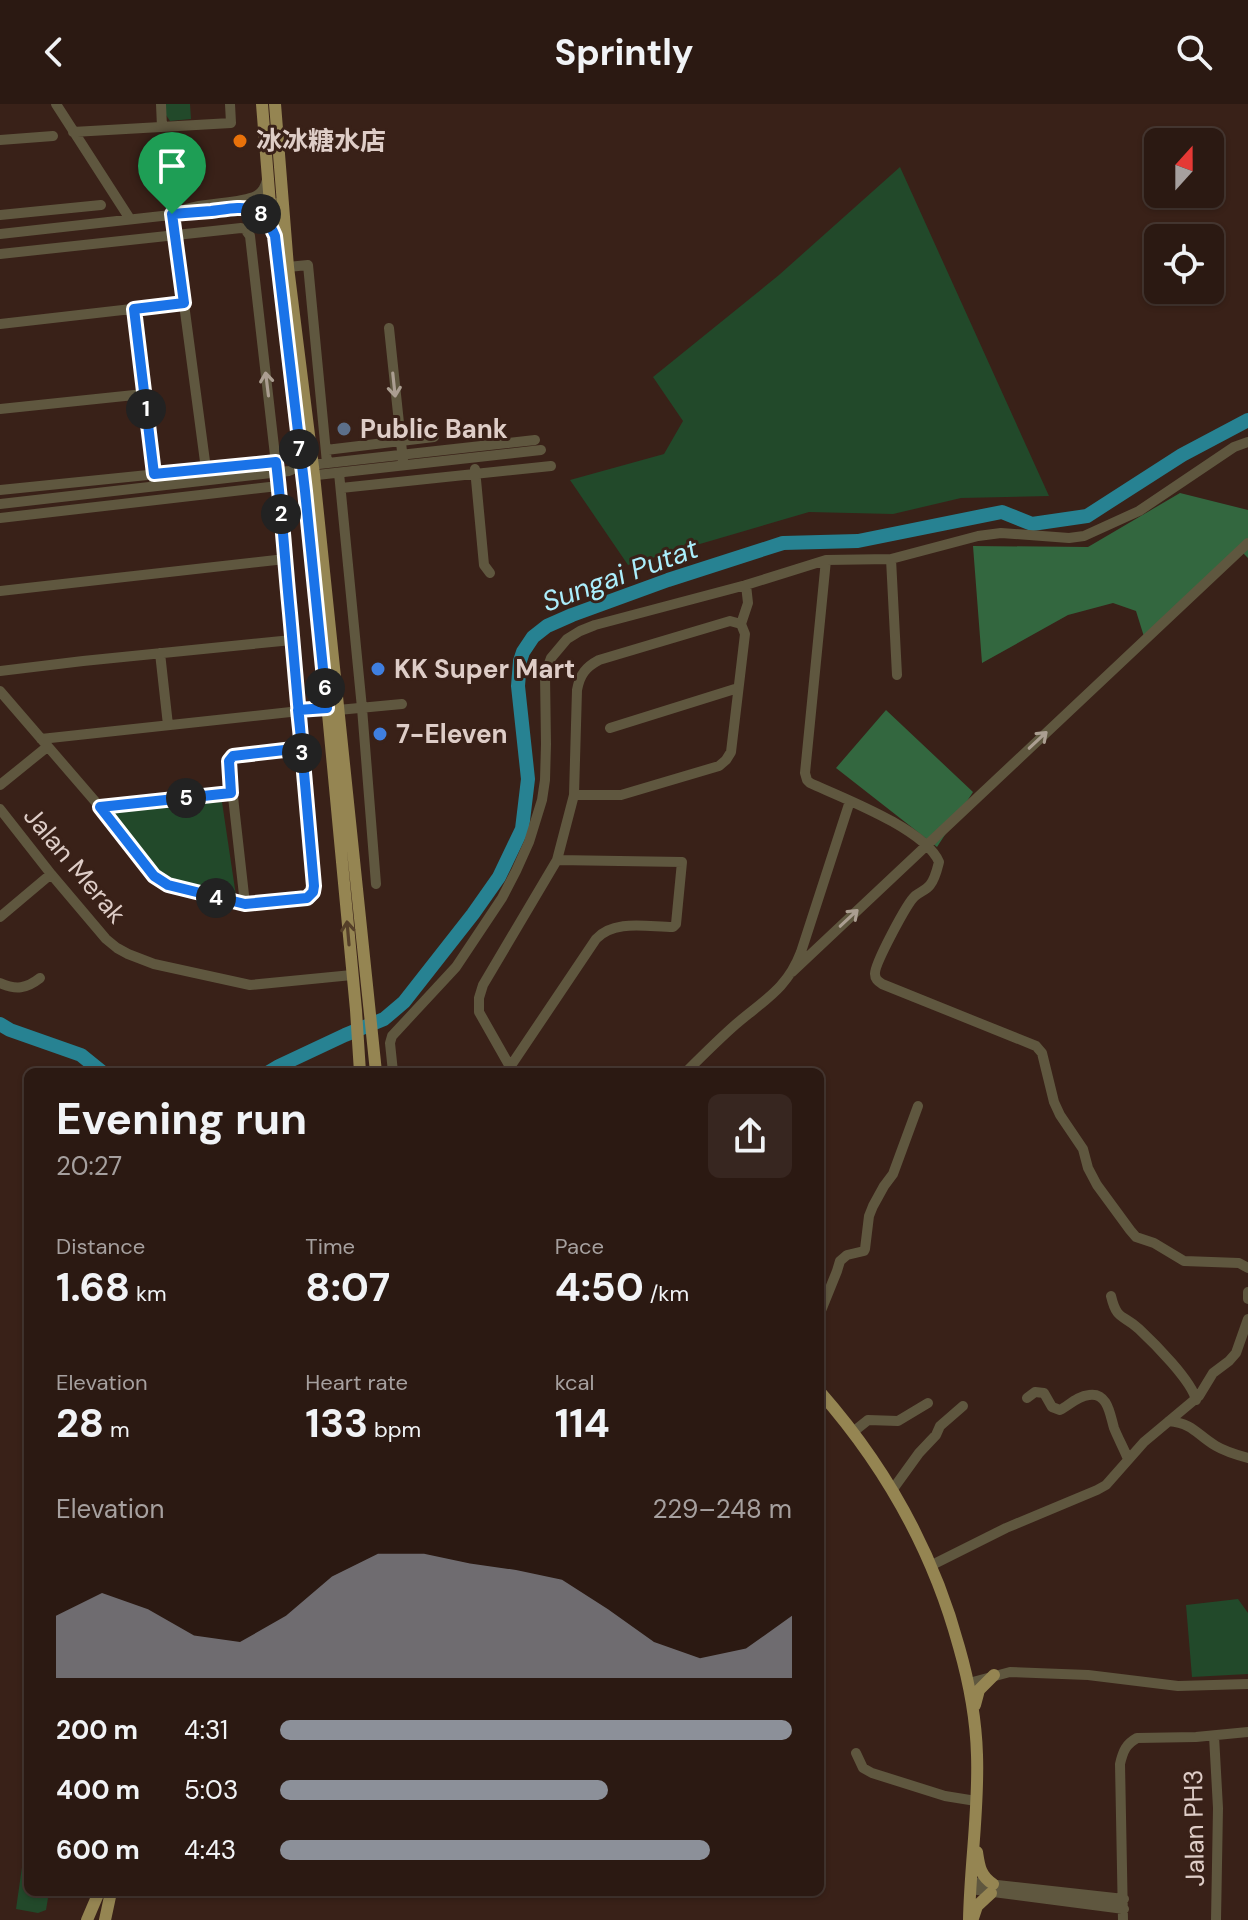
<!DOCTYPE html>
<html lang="en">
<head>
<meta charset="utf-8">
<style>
	:root { --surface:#2b1912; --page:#372620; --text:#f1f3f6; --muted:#a6a09f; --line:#473832; --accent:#8c9099 }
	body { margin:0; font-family:"DM Sans","Noto Sans SC",sans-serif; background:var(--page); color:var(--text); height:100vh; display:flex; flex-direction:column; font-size:30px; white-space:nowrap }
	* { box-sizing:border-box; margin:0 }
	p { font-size:26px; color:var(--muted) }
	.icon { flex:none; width:44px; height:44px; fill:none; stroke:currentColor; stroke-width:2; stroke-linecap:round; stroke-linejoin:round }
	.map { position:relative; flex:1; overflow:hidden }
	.panel { position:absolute; left:24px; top:964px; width:800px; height:828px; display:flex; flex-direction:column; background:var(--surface); border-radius:12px; box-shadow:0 2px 6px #0004,0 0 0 2px var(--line) }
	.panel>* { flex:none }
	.needle { width:52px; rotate:21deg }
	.fabs { position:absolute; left:1144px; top:24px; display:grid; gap:16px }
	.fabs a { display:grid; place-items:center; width:80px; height:80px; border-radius:12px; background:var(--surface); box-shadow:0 2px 6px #0004,0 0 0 2px var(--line); font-size:40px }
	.pin { position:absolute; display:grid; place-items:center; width:68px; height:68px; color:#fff; margin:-82px -34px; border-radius:50% 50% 50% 0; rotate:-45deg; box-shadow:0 0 8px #0007 }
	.pin .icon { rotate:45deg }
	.km { position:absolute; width:40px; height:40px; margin:-20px; border-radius:50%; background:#222; color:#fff; font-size:22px; line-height:40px; text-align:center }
	.round { display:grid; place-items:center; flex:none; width:84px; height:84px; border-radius:12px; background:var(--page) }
	.headline { display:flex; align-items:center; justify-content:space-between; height:136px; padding:0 32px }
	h1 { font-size:44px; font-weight:700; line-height:60px }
	.figures { display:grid; grid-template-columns:repeat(3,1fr); gap:12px; height:136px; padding:8px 32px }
	.figures div { display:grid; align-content:center }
	.figures b { font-size:40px; font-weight:700 }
	.figures small { font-size:22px; font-weight:400 }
	.figures p { font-size:22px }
	.chart { height:224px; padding:16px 32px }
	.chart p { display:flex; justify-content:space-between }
	.chart svg { width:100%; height:144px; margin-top:8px; fill:var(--accent); opacity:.7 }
	ul { padding:0 32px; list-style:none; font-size:26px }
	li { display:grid; grid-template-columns:128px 96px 1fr; align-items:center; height:60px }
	li i { height:20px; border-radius:10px; background:var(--accent) }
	header { display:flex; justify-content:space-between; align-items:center; height:104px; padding:0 32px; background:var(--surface); font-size:36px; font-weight:700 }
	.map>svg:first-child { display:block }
	.green { fill:#22492a }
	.forest { fill:#33673f }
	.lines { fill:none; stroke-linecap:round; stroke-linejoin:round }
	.river { stroke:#278292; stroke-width:14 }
	.minor { stroke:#5f573f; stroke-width:10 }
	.major { stroke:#958552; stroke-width:12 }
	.oneway { stroke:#ab9e91 }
	.oneway2 { stroke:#553f29 }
	.route-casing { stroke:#fff; stroke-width:16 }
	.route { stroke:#1a73e8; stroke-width:10 }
	.food-dot { fill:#e8710a; stroke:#392118; stroke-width:3 }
	.service-dot { fill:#5c6f8a; stroke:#392118; stroke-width:3 }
	.shop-dot { fill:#3f7fe0; stroke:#392118; stroke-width:3 }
	.labels { text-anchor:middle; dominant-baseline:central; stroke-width:6; stroke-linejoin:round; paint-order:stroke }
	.poi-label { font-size:26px; font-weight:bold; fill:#decdc7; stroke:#392118; text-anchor:start }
	.street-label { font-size:26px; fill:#decdc7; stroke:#392118 }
	.water-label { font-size:28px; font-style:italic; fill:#abeefc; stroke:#392118 }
</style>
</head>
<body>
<header><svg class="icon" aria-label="back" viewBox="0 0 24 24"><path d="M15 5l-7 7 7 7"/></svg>Sprintly<svg class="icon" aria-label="search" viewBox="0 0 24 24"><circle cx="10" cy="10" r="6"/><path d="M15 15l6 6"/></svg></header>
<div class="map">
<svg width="1248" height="1816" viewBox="0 0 1248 1816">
	<rect width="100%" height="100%" fill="#392118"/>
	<!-- green -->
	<path class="green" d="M165,0h25l1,15 -21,2 -4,-6z
		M900,63l149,329 -88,2 -68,16 -84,-2 -181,53 -58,-85 94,-26 19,-33 -30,-44 126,-102z
		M222,698l14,94 -15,1 -63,-21 -51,-65z
		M1238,1495l10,14v61l-56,3 -6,-72z
		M26,1735h2v53h21l-3,18 -8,3 -22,-4z"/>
	<!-- forest -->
	<path class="forest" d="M1180,389l68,17v48l-9,-9 -93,94 -10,-32 -23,-8 -45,12 -86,48 -9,-117 115,1z
		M886,606l87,82 -36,55 -101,-79z"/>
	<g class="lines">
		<!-- river -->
		<path class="river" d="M0,920l10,6 71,25 21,17
			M269,968l10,-6 66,-31 39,-16 20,-17 69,-88 26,-37 23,-48 6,-50 -10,-93 2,-25 3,-9 10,-15 14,-11 25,-11 96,-35 115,-37 75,-2 144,-29 30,12 55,-8 95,-61 66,-35"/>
		<!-- minor -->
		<path class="minor" d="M56,0l74,115
			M161,0l1,23
			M73,28l158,-9 -1,-19
			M0,36l53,-4
			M186,105c20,-7 54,-5 70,-13 7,-4 9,-9 11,-16
			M172,110l34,255
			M0,111l101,-10
			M0,130l278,-31
			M0,150l241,-26 4,1 5,7 27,237 37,413 -1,6 -6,6 -62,6 -66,-15 -19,-9 -60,-73 -100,-116
			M288,163l20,-2 19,198
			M134,205l20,171
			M0,220l184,-21
			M389,224l14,133
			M0,305l144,-15
			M326,346l108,-13
			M475,365l9,96 6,8
			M339,369l23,235 14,176
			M308,372l233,-26
			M341,384l210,-22
			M0,386l276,-28
			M0,400l289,-33 12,-5 234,-26
			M0,414l278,-32
			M891,455l6,116
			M826,456l-21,213 2,7 3,3c33,15 115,46 129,79 -2,8 -4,17 -9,23 -4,5 -10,7 -15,11 -8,7 -41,69 -40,78 0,5 3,7 7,10l154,62 6,7 12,49 6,13 23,34 5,19 9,17 33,45 6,7 18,6 30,18 55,2 9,5
			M0,487l285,-32
			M741,520l7,-21 -2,-18
			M160,549l8,72
			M0,567l83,-10 209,-21
			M338,606l64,-6
			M610,624l128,-40
			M41,635l286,-31
			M0,681l47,-38
			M574,691h47l98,-29 7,-6 5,-8 14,-118 -4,-10
			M100,703l131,-14
			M0,705l51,65 55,65 11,9 11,6 26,10 96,21 102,-10
			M245,800l-16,-143 4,-5 69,-8
			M0,813l51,-43
			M792,868l456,-429
			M0,879c16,7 26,6 40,-5
			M510,963l86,-128c18,-20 52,-12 77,-12l3,-3 6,-62 -125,-2
			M393,968l-3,-29 2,-7 64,-69 46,-69 14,-27 13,-29 13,-42 3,-20 1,-36 -1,-69 6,-17 16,-19 13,-8 15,-6 151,-40 80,-25 65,-1 87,-23 23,-3 68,5 15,-2 55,-25 95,-64 14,-5
			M513,968l-34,-60v-14l4,-13 74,-125 17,-65 3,-105c3,-16 9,-23 22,-30l131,-39 11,3
			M686,968c16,-16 32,-32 49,-47 29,-25 52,-36 66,-73l49,-151
			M1248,1188v7
			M1111,1192c6,25 12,18 28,33 15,14 53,52 57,71
			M820,1209l17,-42 3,-10 7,-6 17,-4 1,-2 4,-33 4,-10 11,-20 9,-12 25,-68
			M1027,1294l8,-6 9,1 8,14 8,3c9,-5 18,-14 29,-15 19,-3 21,20 25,33 4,10 10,21 14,31
			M1169,1317c25,3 27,13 47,25 10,6 21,9 32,12
			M853,1328l15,-12 30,1 30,-18
			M893,1385l26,-36 17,-18 4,-9 23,-20
			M932,1461l74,-37 91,-38 9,-5 38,-43 55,-46 14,-23 16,-12 7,-8 12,-34
			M969,1579l41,-11 78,3 90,11 70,-2
			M1214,1632l4,72 -2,112
			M856,1649l7,15 9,5 73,23 31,5
			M970,1778l154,17
			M970,1785l154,20
			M1123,1816l-3,-156c3,-13 6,-20 17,-26l59,-1 52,-5"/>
		<!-- major -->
		<path class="major" d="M262,0l8,100 52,446 34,360 4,62
			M275,0l13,163 26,208 62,597
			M246,102l16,9 10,14
			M820,1288c65,74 113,159 139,255 10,35 17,71 18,108 2,55 -7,110 -8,165
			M975,1601l4,-15 15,-15
			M977,1748c2,13 3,24 16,32
			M973,1814l4,-12 14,-13
			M87,1816l12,-28
			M105,1816l6,-28"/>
	</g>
	<!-- one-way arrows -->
	<defs><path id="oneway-shaft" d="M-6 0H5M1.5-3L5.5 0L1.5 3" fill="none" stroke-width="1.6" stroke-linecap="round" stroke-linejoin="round" transform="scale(2)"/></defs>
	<g class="oneway">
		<use href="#oneway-shaft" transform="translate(267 280) rotate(-97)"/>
		<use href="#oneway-shaft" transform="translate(394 281) rotate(84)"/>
		<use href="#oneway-shaft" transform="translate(1038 636) rotate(-43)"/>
		<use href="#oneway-shaft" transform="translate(849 814) rotate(-43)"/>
	</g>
	<use class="oneway2" href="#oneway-shaft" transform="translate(348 829) rotate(-95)"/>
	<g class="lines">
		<!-- route casing -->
		<g class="route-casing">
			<path id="route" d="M172,110l12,89 -50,6 20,165 122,-12c6,50 9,101 14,151 8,91 16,182 24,273l-1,6 -6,6 -62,6 -77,-19 -14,-9 -54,-69 131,-14 -2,-32 4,-5 69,-8 -4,-38 29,-2 -22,-217 -30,-255c-14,-35 -32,-29 -64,-25 -13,1 -26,2 -39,3"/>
		</g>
		<!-- route -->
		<use href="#route" class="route"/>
	</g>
	<!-- markers -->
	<circle class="food-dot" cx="240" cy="37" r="8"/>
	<circle class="service-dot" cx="344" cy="325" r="8"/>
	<g class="shop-dot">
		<circle cx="378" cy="565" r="8"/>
		<circle cx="380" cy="630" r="8"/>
	</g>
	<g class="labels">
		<!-- poi labels -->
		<g class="poi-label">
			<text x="256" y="37">冰冰糖水店</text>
			<text x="360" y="325">Public Bank</text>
			<text x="394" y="565">KK Super Mart</text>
			<text x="396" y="630">7-Eleven</text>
		</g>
		<!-- street labels -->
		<g class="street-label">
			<text transform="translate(75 761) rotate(50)">Jalan Merak</text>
			<text transform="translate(1194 1724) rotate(-91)">Jalan PH3</text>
		</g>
		<!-- water labels -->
		<g class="water-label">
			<text transform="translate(620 471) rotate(-20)">Sungai Putat</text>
		</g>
	</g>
</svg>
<div class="fabs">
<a><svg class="needle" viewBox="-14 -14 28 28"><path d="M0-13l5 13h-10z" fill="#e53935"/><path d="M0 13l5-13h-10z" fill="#a6a09f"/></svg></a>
<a><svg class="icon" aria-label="locate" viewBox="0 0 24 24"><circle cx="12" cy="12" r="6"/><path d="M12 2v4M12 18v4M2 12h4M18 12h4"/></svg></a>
</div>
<div class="pin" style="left:172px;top:110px;background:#1e9e55"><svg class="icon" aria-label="arrive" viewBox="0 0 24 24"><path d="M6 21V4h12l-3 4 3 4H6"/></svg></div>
<b class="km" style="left:146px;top:305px">1</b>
<b class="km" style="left:281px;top:410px">2</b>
<b class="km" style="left:302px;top:649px">3</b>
<b class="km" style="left:216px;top:794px">4</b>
<b class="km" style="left:186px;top:694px">5</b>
<b class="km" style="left:325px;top:584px">6</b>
<b class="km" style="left:299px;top:345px">7</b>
<b class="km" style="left:261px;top:110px">8</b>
<section class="panel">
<div class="headline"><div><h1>Evening run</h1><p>20:27</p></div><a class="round"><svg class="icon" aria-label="share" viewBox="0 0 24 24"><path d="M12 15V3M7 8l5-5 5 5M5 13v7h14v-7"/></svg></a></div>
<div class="figures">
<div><p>Distance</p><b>1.68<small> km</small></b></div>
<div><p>Time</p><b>8:07</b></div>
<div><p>Pace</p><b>4:50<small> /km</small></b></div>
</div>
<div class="figures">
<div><p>Elevation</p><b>28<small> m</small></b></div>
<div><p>Heart rate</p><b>133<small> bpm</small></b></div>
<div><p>kcal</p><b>114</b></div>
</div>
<div class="chart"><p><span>Elevation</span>229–248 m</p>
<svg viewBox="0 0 160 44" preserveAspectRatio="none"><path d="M0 44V25L10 18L20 23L30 31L40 33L50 25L60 13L70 6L80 6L90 9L100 11L110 14L120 23L130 33L140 38L150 35L160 25V44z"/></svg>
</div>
<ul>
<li><b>200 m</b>4:31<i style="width:100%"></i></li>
<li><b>400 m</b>5:03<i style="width:64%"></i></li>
<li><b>600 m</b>4:43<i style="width:84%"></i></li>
</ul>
</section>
</div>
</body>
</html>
